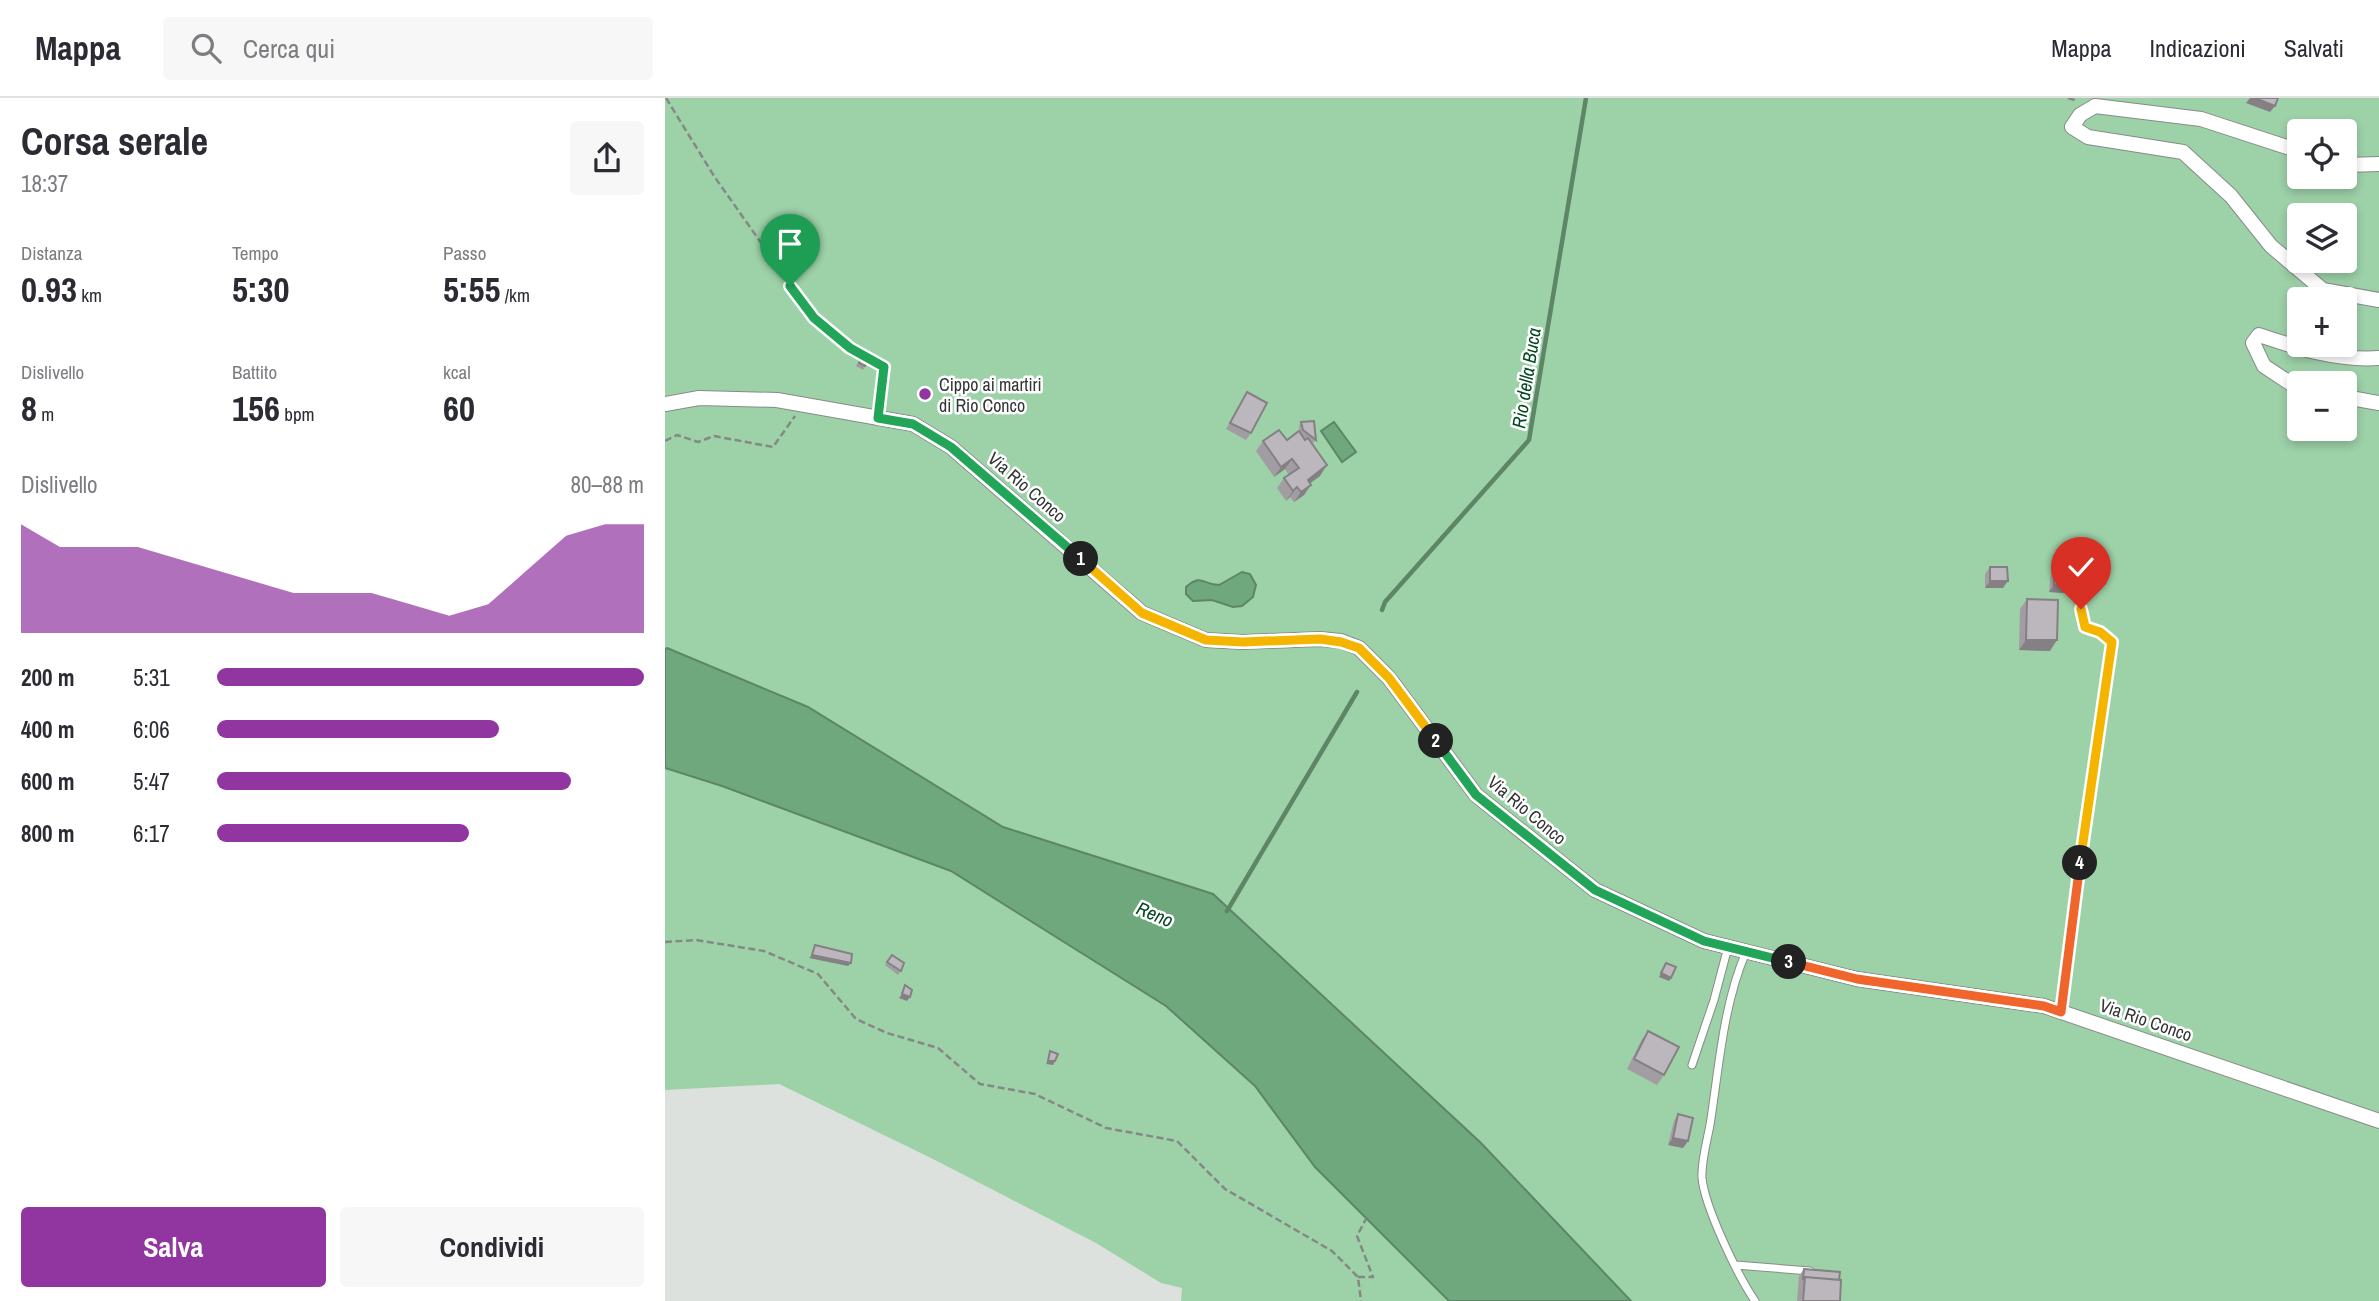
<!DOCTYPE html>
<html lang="it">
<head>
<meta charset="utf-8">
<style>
	:root { --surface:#fff; --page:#f7f7f7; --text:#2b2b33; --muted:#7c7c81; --line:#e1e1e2; --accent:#9135a0 }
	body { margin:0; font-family:"Archivo Narrow",sans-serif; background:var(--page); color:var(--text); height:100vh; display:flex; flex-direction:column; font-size:26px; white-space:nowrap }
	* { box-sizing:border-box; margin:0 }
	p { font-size:23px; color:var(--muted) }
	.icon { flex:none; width:38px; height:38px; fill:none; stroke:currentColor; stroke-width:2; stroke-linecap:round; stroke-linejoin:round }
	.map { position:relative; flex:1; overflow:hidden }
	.side { display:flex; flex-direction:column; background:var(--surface); width:665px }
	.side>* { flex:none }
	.controls { position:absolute; left:1622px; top:21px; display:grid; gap:14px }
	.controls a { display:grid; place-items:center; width:70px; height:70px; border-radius:7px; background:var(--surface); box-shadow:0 4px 10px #0003; font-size:35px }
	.pin { position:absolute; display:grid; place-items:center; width:60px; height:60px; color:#fff; margin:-72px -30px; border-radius:50% 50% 50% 0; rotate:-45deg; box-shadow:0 0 7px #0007 }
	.pin .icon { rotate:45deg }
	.km { position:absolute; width:35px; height:35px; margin:-18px; border-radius:50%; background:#222; color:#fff; font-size:19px; line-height:35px; text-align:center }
	.round { display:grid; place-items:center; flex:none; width:74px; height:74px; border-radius:7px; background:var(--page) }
	.headline { display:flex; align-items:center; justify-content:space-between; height:119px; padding:0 21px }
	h1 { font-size:38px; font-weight:700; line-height:52px }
	.metrics { display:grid; grid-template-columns:repeat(3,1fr); gap:10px; height:119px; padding:7px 21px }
	.metrics div { display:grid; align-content:center }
	.metrics b { font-size:35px; font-weight:700 }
	.metrics small { font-size:19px; font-weight:400 }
	.metrics p { font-size:19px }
	.chart { height:196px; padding:14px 21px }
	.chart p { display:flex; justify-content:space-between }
	.chart svg { width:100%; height:126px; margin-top:7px; fill:var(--accent); opacity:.7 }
	.cta { display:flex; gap:14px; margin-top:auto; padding:14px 21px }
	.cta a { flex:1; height:80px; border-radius:7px; background:var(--accent); color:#fff; font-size:28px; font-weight:700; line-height:80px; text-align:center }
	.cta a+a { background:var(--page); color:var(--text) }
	ul { padding:0 21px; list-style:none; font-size:23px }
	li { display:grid; grid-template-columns:112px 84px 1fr; align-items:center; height:52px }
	li i { height:18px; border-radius:9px; background:var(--accent) }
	header { display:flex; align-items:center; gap:42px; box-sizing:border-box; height:98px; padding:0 35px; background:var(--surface); border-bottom:2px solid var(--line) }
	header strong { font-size:33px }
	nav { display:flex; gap:38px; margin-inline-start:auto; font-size:24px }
	.search { width:490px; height:63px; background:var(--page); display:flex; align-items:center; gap:18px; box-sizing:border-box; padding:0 24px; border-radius:7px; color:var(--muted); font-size:26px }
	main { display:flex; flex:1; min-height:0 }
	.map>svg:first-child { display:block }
	.green { fill:#9dd1a8; fill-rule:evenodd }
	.water { fill:#70a87d; stroke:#5d8667; stroke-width:2 }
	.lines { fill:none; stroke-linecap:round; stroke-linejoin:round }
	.stream { stroke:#5d8667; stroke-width:4.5 }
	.service-casing { stroke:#878c88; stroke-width:9 }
	.minor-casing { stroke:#878c88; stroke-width:16 }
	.path { stroke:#858986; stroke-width:2.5; stroke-dasharray:7 3.5; stroke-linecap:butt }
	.service { stroke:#fff; stroke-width:7 }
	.minor { stroke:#fff; stroke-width:14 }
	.wall { fill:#a29da2 }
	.shaded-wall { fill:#848084 }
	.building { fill:#bcb7bc; stroke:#848084; stroke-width:2 }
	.split-1-casing { stroke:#fff; stroke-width:14 }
	.split-2-casing { stroke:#fff; stroke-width:14 }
	.split-3-casing { stroke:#fff; stroke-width:14 }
	.split-4-casing { stroke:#fff; stroke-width:14 }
	.split-5-casing { stroke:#fff; stroke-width:14 }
	.split-1 { stroke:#22a559; stroke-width:9 }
	.split-2 { stroke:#f5b400; stroke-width:9 }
	.split-3 { stroke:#22a559; stroke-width:9 }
	.split-4 { stroke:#f0652b; stroke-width:9 }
	.split-5 { stroke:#f5b400; stroke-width:9 }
	.poi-dot { fill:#9135a0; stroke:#fff; stroke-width:2.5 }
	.labels { text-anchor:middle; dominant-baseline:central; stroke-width:5; stroke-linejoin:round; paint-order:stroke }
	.poi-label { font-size:18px; fill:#323533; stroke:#fff; text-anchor:start }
	.street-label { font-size:18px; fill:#323533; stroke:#fff }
	.water-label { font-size:19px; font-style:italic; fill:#02481f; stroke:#fff }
</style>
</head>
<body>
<header>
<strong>Mappa</strong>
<div class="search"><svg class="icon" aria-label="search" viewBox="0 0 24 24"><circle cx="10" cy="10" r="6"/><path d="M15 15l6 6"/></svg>Cerca qui</div>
<nav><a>Mappa</a><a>Indicazioni</a><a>Salvati</a></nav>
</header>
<main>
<section class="side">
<div class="headline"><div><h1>Corsa serale</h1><p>18:37</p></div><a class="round"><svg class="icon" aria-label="share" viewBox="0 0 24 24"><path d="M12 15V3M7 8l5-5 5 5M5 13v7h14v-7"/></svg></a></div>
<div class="metrics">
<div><p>Distanza</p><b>0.93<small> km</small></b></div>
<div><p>Tempo</p><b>5:30</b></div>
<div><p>Passo</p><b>5:55<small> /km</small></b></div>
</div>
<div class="metrics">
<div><p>Dislivello</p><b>8<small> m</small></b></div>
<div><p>Battito</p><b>156<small> bpm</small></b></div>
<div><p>kcal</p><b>60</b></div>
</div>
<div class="chart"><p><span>Dislivello</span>80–88 m</p>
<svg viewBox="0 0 160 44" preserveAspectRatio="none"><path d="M0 44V6L10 14L20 14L30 14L40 18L50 22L60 26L70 30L80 30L90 30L100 34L110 38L120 34L130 22L140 10L150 6L160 6V44z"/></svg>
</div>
<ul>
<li><b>200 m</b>5:31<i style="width:100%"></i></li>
<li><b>400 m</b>6:06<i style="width:66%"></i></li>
<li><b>600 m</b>5:47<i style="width:83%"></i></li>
<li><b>800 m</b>6:17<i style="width:59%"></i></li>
</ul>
<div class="cta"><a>Salva</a><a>Condividi</a></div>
</section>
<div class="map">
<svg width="1714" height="1203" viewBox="0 0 1714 1203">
	<rect width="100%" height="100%" fill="#dce1dd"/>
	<!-- green -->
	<path class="green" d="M0,0h1714v1203h-1198l1,-13 -21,-5 -65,-40 -165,-85 -152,-74 -114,6zM1634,33h46v46h-46zM1634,117h46v46h-46zM1634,201h46v46h-46zM1634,285h46v46h-46z"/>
	<!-- water -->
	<path class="water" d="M669,324l22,30 -14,10 -21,-31z
		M577,474l8,2 6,11 -3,12 -11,9 -9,1 -21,-7 -19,1 -7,-7v-7c16,-14 17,-2 33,-2z
		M2,550l141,59 195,120 210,67 268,249 150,158h-182l-134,-134 -60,-81 -89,-80 -215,-135 -229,-85 -57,-18v-119z"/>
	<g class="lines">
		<!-- stream -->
		<path class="stream" d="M717,512l3,-8 144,-162 57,-342
			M562,813l130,-219"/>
		<!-- service casing -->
		<g class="service-casing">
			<path id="service" d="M1081,854c-23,53 -27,116 -36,173 -3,16 -9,37 -8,53 3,30 36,98 53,123
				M1396,914l9,-80 42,-290 -12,-10 -15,-5 -4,-18
				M1027,967l22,-65 14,-53
				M1071,1167l74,6"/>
		</g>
		<!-- minor casing -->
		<g class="minor-casing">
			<path id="minor" d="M1634,53l-98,-32 -106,-13 -15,9 -8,12 16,10 95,15 48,44 40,50 52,44 56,10
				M1680,67l34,-1
				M1634,291l-35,-23 -11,-23 6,-8c38,13 79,26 120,23
				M1680,299l34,6
				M0,306l34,-6 78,2 136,24 38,23 191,166 64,27 36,2 78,-3 21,2 18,7 30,30 87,117 119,95 109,51 153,38 187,27 335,115"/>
		</g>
		<!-- path -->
		<path class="path" d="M1,0l48,78 100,142 36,30 34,19 -5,37
			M1403,0l10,3
			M0,343l12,-6 21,7 16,-6 59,11 22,-31
			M0,844l31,-2 68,11 54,23 38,45 31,14 51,15 42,36 55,10 71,34 71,13 48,48 107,62 26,26 3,24
			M693,1179h15l-16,-41 9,-17"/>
		<!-- service -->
		<use href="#service" class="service"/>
		<!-- minor -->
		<use href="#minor" class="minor"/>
	</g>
	<!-- wall -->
	<path class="wall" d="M197,258l7,3 -6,11 -7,-4z
		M582,294l4,41 -5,7 -20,-11z
		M636,324l15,18 -3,3 -4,-3 11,36 -10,7 -6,12 -10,7 -4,-5 -4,4 -9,-13 7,-10 5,-3 -4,-6 -11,8 -18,-26 7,-10 24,-1 13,-7 -1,-7z
		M1392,459l21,37 -29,-2 3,-28z
		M1325,469l13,21h-18v-14z
		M1362,501l23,52 -31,-1 1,-41z
		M227,857l9,16 -3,4 -13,-10z
		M983,933l16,44 -7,10 -30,-16 14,-28z
		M1013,1016l10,27 -5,7 -15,-3 6,-24z
		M1139,1171l35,11 1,21h-43l2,-25z"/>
	<!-- shaded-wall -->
	<path class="shaded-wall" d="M1585,0h5l20,8 -5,6 -24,-9z
		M627,361l-7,10 -11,8 7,-10z
		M662,367l-7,11 -19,14 7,-10z
		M646,387l-7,10 -10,7 7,-10z
		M632,389l-7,10 -4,4 7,-10z
		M1325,483h18l-5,7h-18z
		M1389,487l29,3 -5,6 -29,-2z
		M1361,542h31l-7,11 -31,-1z
		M147,857l39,8 -3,3 -39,-8z
		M996,875l10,5 -2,3 -10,-4z
		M237,896l8,3 -3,4 -8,-3z
		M383,963h7l-2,4 -7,-1z
		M1008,1040l15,3 -5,7 -15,-3z"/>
	<!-- building -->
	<path class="building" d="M1590,0h23l-3,8z
		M197,258l7,3 -4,7 -6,-3z
		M582,294l20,11 -16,30 -21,-10z
		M649,323l2,19 -13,-10 -2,-8z
		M614,332l8,10 12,-9 6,9 3,-2 19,27 -19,15 3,5 -10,7 -4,-5 -4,4 -9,-13 15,-10 -7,-9 -11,8 -18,-26z
		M1392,459l29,3 -3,28 -29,-3z
		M1325,469h17l1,14h-18z
		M1362,501l31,1 -1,40h-31z
		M150,847l37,9 -1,9 -39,-8z
		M227,857l12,8 -3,8 -14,-9z
		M1001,865l10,4 -5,11 -10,-5z
		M240,887l7,5 -2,7 -8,-3z
		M983,933l31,16 -15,28 -30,-16z
		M385,953l8,3 -3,7h-7z
		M1013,1016l15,4 -5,23 -15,-3z
		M1139,1171l36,3 -1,8 -34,-3 -2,3z
		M1140,1179l36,3 -1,21h-37z"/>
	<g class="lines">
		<!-- split-1 casing -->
		<g class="split-1-casing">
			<path id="split-1" d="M125,188l24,32 36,30 34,19 -6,51 35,6 38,23 130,112"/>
		</g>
		<!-- split-2 casing -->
		<g class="split-2-casing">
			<path id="split-2" d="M416,461l61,54 64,27 37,2 77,-3 21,3 18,6 30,30 47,63"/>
		</g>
		<!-- split-3 casing -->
		<g class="split-3-casing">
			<path id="split-3" d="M771,643l40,54 119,95 109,51 85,21"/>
		</g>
		<!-- split-4 casing -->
		<g class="split-4-casing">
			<path id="split-4" d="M1124,864l68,17 187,27 17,6 19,-149"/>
		</g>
		<!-- split-5 casing -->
		<g class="split-5-casing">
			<path id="split-5" d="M1415,765l32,-221 -12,-10 -15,-5 -4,-18"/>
		</g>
		<!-- split-1 -->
		<use href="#split-1" class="split-1"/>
		<!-- split-2 -->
		<use href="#split-2" class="split-2"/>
		<!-- split-3 -->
		<use href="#split-3" class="split-3"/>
		<!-- split-4 -->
		<use href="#split-4" class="split-4"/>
		<!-- split-5 -->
		<use href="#split-5" class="split-5"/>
	</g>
	<!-- markers -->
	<circle class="poi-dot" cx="260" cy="296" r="7"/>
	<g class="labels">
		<!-- poi labels -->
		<g class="poi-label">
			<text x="274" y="286">Cippo ai martiri<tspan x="274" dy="21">di Rio Conco</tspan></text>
		</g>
		<!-- street labels -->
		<g class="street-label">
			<text transform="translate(362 389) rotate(41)">Via Rio Conco</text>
			<text transform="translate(862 712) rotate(40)">Via Rio Conco</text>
			<text transform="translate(1481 922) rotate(19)">Via Rio Conco</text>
		</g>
		<!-- water labels -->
		<g class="water-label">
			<text transform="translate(861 280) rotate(-81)">Rio della Buca</text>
			<text transform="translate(490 816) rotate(23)">Reno</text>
		</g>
	</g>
</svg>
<div class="controls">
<a><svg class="icon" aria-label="locate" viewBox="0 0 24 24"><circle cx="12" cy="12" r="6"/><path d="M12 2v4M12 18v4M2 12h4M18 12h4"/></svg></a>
<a><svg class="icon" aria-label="layers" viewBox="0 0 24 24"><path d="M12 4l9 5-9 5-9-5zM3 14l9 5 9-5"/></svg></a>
<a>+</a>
<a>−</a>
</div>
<div class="pin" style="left:125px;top:188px;background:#1e9e55"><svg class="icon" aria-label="arrive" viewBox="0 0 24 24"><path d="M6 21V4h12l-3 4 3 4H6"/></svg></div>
<div class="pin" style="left:1416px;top:511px;background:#d93025"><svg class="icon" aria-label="check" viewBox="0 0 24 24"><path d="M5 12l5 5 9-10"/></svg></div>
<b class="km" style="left:416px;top:461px">1</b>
<b class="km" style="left:771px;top:643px">2</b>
<b class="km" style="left:1124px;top:864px">3</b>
<b class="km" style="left:1415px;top:765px">4</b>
</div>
</main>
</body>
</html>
